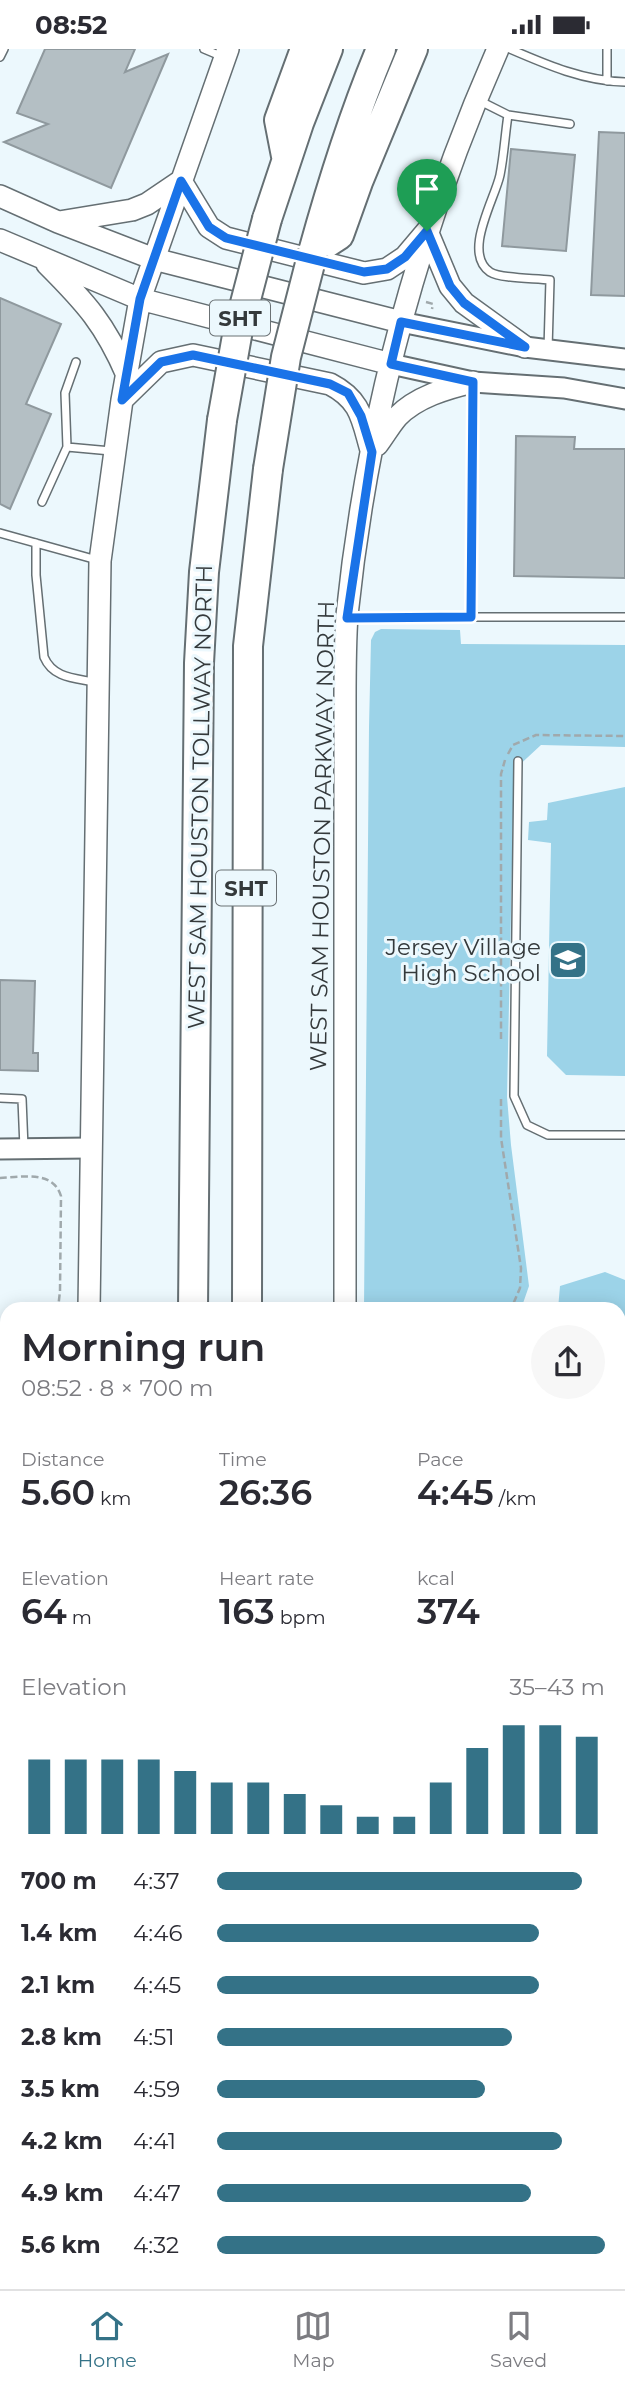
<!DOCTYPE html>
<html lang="en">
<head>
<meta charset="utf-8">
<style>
	:root { --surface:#fff; --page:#f7f7f7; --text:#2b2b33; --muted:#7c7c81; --line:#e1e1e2; --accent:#347287 }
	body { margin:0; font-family:Montserrat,sans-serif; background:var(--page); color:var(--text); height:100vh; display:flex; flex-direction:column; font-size:26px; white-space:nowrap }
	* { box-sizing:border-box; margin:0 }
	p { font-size:23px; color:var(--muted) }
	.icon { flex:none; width:38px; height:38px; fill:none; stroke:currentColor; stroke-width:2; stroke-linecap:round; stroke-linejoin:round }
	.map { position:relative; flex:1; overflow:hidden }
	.drawer { position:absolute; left:0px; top:1253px; width:626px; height:987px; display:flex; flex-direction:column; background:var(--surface); border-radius:21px 21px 0 0; box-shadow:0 4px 18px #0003 }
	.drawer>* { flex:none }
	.pin { position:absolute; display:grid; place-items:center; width:60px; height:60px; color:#fff; margin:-72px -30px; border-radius:50% 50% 50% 0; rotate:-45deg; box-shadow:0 0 7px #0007 }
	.pin .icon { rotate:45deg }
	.round { display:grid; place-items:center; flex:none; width:74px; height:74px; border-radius:37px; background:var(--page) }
	.head { display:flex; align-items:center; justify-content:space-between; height:119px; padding:0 21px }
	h1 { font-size:38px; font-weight:600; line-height:52px }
	.metrics { display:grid; grid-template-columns:repeat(3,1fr); gap:10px; height:119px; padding:7px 21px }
	.metrics div { display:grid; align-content:center }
	.metrics b { font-size:35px; font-weight:600 }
	.metrics small { font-size:19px; font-weight:400 }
	.metrics p { font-size:19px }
	.chart { height:196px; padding:14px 21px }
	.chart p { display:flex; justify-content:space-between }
	.chart svg { width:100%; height:126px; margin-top:7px; stroke:var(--accent); stroke-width:6 }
	ul { padding:0 21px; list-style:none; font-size:23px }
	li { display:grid; grid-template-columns:112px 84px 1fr; align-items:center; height:52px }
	li i { height:18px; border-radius:9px; background:var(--accent) }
	.status { display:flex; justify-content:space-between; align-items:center; height:49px; padding:0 35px; background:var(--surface); direction:ltr }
	.status svg { height:19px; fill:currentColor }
	.tab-bar { display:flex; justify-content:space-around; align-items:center; height:98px; border-top:2px solid var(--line); background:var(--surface); font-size:19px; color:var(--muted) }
	.tab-bar a { display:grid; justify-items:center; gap:4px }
	.tab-bar .selected { color:var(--accent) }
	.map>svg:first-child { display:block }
	.green { fill:#9cd3e8 }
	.water { fill:#6aa5ba }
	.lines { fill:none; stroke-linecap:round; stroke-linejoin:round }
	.river { stroke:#6aa5ba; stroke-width:30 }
	.building { fill:#b4bfc4; stroke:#8f999e; stroke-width:2 }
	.service-casing { stroke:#656f73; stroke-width:10 }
	.tertiary-casing { stroke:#656f73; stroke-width:23 }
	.secondary-casing { stroke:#656f73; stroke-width:24 }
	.motorway-casing { stroke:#656f73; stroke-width:32 }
	.path { stroke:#a0a9ac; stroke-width:2.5; stroke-dasharray:7 3.5; stroke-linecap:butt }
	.service { stroke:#fff; stroke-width:7 }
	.tertiary { stroke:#fff; stroke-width:19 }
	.secondary { stroke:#fff; stroke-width:21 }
	.motorway { stroke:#fff; stroke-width:28 }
	.motorway-bridge-casing { stroke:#656f73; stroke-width:32; stroke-linecap:butt }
	.motorway-bridge { stroke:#fff; stroke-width:28 }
	.route-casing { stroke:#fff; stroke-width:14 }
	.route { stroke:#1a73e8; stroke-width:9 }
	.labels { text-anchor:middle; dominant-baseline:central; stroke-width:6; stroke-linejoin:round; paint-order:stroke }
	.shield { fill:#ecf8fd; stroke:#6b7275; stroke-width:2 }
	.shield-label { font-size:21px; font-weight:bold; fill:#34393b }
	.street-label { font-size:23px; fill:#34393b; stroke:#ecf8fd }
	.poi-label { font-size:23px; fill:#34393b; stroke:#ecf8fd; text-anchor:end }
</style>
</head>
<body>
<div class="status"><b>08:52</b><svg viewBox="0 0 49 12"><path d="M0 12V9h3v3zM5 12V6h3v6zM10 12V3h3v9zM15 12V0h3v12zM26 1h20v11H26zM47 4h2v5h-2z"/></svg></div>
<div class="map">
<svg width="625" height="2240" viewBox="0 0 625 2240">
	<rect width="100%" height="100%" fill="#ecf8fd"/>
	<!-- green -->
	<path class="green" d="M381,580l79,1 1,14 164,1v102l-84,-2 -27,25 -7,327 4,48 18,141 -8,23h-157l5,-582 2,-87 4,-8z
		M625,738v289l-59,-1 -19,-19 4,-213 -23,-3 1,-18 18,-2 1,-17z
		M605,1223l20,8v190l-5,-3v-158h-62l2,-23z
		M620,1423l5,3v316l-5,-4z
		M0,1604h7v151l-7,-1z
		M620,1770l5,4v283l-5,-1z"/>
	<!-- water -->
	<path class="water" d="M620,2196h5v44h-63l1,-7h57z"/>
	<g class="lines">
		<!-- river -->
		<path class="river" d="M620,1758l5,5"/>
	</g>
	<!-- building -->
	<path class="building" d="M45,0h90l-10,23 43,-18 -57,134 -107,-46 44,-18 -31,-11z
		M599,83l26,1v163l-34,-1z
		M511,100l64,6 -9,96 -64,-5z
		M0,249l61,26 -35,80 25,10 -41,95 -10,-5z
		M516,387l59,1 -1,12h51v129l-111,-2z
		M0,931l35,1 -2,72h5v18l-38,-1z"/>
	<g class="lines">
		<!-- service casing -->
		<g class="service-casing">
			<path id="service" d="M204,0l19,8
				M510,0c37,16 74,32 115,33
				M0,8l4,-8
				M607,32v-32
				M480,52l28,14c-3,20 -4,40 -8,60 -5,24 -38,78 -10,97 11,7 46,6 60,8l-2,69
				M508,66l62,9
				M473,337l-2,231h154
				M67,398l-2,-54 11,-31
				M42,453l25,-55 44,4
				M0,484l97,27
				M36,494v32l8,82c9,21 30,21 50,25
				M350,569l121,-1
				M518,712l-4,335 13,29 21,10h77
				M0,1049l22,1 2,49
				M620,1386l5,3
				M0,1953h7
				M0,2018l7,-1
				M0,2197l2,15 -2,2
				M62,2233l1,7
				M467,2233l4,7
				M510,2240v-7"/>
		</g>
		<!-- tertiary casing -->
		<g class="tertiary-casing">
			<path id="tertiary" d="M401,273l124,25 100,12
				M391,315l82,18 91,6 61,11
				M0,1100l90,-1"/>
		</g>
		<!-- secondary casing -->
		<g class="secondary-casing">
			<path id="secondary" d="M181,132l28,46 17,11 138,35 23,-4 18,-12 22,-26 23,55 14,17 61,44
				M0,147l58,26 96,37 247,63
				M59,173l73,-12 15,-6 34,-23
				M0,191l140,59 251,65
				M47,215c39,39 58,60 80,111
				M122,351l39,-38 32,-7 137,29c31,16 32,35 41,66
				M377,396c7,-9 13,-20 20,-28 19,-20 50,-29 76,-35
				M89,1260l11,-748 22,-161 18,-101 88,-250
				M345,1260v-609c0,-28 0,-57 2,-85 20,-195 72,-387 151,-566
				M140,2233l1,7
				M400,2233l1,7"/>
		</g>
		<!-- motorway casing -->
		<g class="motorway-casing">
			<path id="motorway" d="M286,107l-7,-36 26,-71
				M267,170l32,-96 29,-74
				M313,203l26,-17 19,-53 55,-133
				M313,203c19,-69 40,-136 68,-203
				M193,1260l6,-646 5,-91 18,-152
				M247,1260l1,-663 20,-177
				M244,2233l1,7
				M301,2233l1,7"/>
		</g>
		<!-- path -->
		<path class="path" d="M426,253l7,2 -1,5
			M508,705l5,-9 23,-10 89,1
			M501,990v-265l4,-14
			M501,1050v39l20,130 -1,20 -9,21
			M0,1129c22,-1 53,-8 61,18l-1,95 -2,18
			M0,1566l7,-16
			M0,1618l7,4
			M620,1676l5,4"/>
		<!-- service -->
		<use href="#service" class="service"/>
		<!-- tertiary -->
		<use href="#tertiary" class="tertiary"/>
		<!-- secondary -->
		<use href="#secondary" class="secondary"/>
		<!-- motorway -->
		<use href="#motorway" class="motorway"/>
		<!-- motorway-bridge casing -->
		<g class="motorway-bridge-casing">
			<path id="motorway-bridge" d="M222,371l16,-90 29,-111
				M268,420l18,-112 27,-105"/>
		</g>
		<!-- motorway-bridge -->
		<use href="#motorway-bridge" class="motorway-bridge"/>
	</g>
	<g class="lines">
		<!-- route casing -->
		<g class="route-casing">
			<path id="route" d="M181,132l28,46 17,11 138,34 23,-3 18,-12 22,-26 23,55 14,17 61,44 -124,-25 -10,42 82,18 -2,235 -124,1 25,-166 -11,-36 -13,-23 -18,-9 -137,-29 -32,7 -39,38 18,-101z"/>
		</g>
		<!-- route -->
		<use href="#route" class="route"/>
	</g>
	<!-- icons -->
	<defs>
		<g id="school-square" transform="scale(2.0125)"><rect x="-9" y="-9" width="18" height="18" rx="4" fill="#347287" stroke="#ecf8fd"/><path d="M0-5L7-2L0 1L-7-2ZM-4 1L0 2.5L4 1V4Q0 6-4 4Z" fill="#fff"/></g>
	</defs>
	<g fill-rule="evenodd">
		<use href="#school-square" x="568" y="911"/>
	</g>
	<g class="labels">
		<!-- shield labels -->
		<g class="shield">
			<rect x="210" y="251.5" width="60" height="35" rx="5"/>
			<rect x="216" y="821.5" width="60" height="35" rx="5"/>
		</g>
		<g class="shield-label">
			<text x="240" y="269">SHT</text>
			<text x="246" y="839">SHT</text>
		</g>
		<!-- street labels -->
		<g class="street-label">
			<text transform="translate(200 748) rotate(-89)">WEST SAM HOUSTON TOLLWAY NORTH</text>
			<text transform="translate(322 787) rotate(-89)">WEST SAM HOUSTON PARKWAY NORTH</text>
		</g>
		<!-- poi labels -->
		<g class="poi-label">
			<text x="541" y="898">Jersey Village<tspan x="541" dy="26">High School</tspan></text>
		</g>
	</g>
</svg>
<div class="pin" style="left:427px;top:182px;background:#1e9e55"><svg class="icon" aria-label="arrive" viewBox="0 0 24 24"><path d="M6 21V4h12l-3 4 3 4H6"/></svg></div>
<section class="drawer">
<div class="head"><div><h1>Morning run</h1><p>08:52 · 8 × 700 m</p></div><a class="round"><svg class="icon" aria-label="share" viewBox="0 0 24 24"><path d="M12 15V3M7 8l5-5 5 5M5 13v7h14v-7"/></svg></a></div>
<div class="metrics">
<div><p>Distance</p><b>5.60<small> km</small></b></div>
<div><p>Time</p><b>26:36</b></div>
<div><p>Pace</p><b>4:45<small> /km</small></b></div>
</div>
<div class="metrics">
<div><p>Elevation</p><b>64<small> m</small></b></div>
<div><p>Heart rate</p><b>163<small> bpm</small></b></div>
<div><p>kcal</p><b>374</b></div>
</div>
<div class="chart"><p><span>Elevation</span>35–43 m</p>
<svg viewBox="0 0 160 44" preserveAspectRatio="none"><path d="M5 44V18M15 44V18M25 44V18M35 44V18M45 44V22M55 44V26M65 44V26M75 44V30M85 44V34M95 44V38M105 44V38M115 44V26M125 44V14M135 44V6M145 44V6M155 44V10"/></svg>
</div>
<ul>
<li><b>700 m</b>4:37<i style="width:94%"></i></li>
<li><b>1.4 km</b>4:46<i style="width:83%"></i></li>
<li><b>2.1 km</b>4:45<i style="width:83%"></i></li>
<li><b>2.8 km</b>4:51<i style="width:76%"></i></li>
<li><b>3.5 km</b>4:59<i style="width:69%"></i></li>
<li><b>4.2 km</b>4:41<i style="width:89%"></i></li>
<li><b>4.9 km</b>4:47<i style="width:81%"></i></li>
<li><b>5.6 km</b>4:32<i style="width:100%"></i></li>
</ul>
</section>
</div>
<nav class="tab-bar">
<a class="selected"><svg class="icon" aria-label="home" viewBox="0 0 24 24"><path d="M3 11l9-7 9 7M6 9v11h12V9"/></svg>Home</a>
<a><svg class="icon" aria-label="map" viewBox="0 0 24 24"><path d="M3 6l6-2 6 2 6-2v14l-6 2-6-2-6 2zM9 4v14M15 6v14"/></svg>Map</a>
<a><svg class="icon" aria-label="saved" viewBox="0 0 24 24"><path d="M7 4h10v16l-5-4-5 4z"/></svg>Saved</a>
</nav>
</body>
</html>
